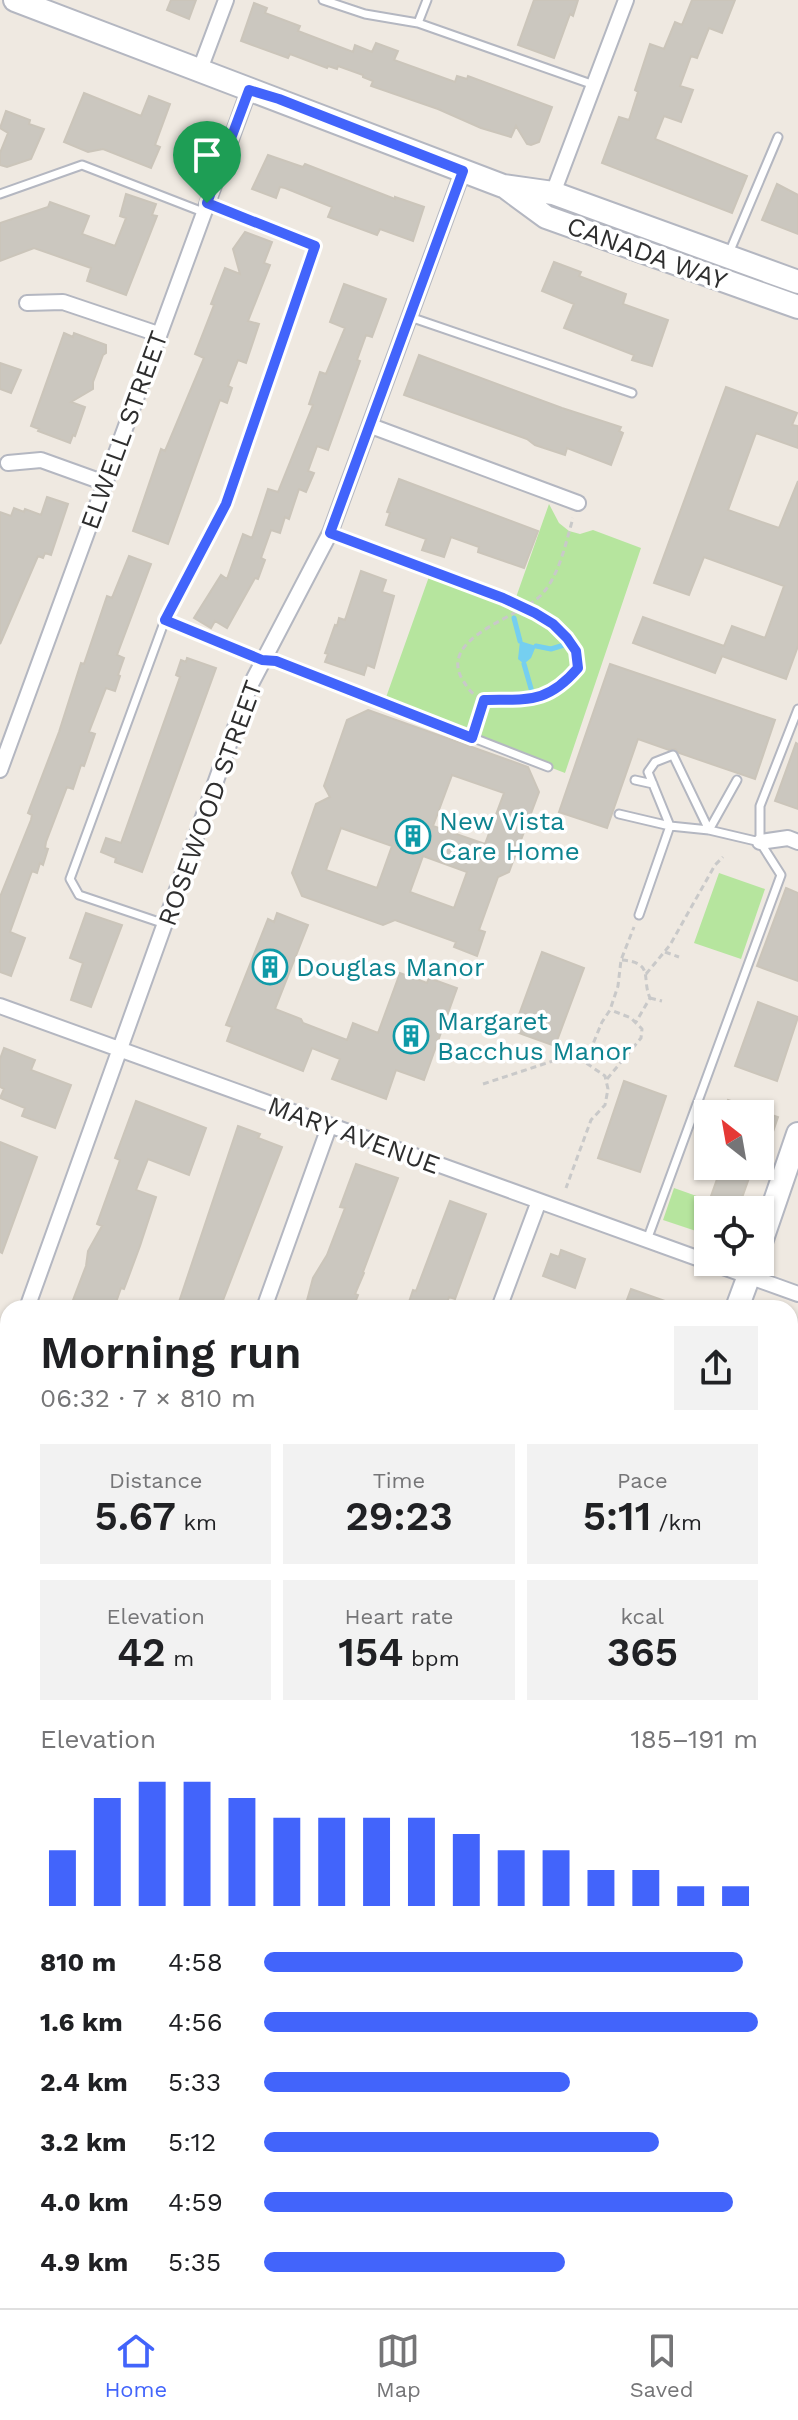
<!DOCTYPE html>
<html lang="en">
<head>
<meta charset="utf-8">
<style>
	:root { --surface:#fff; --page:#f2f2f2; --text:#202124; --muted:#757577; --line:#e0e0e0; --accent:#4264fb }
	body { margin:0; font-family:"Work Sans",sans-serif; background:var(--page); color:var(--text); height:100vh; display:flex; flex-direction:column; font-size:30px; white-space:nowrap }
	* { box-sizing:border-box; margin:0 }
	p { font-size:26px; color:var(--muted) }
	.icon { flex:none; width:44px; height:44px; fill:none; stroke:currentColor; stroke-width:2; stroke-linecap:round; stroke-linejoin:round }
	.map { position:relative; flex:1; overflow:hidden }
	.details { position:absolute; left:0px; top:1300px; width:798px; height:1008px; display:flex; flex-direction:column; background:var(--surface); border-radius:24px 24px 0 0; box-shadow:0 2px 6px #0004 }
	.details>* { flex:none }
	.needle { width:52px; rotate:329deg }
	.fabs { position:absolute; left:694px; top:1100px; display:grid; gap:16px }
	.fabs a { display:grid; place-items:center; width:80px; height:80px; border-radius:0px; background:var(--surface); box-shadow:0 2px 6px #0004; font-size:40px }
	.pin { position:absolute; display:grid; place-items:center; width:68px; height:68px; color:#fff; margin:-82px -34px; border-radius:50% 50% 50% 0; rotate:-45deg; box-shadow:0 0 8px #0007 }
	.pin .icon { rotate:45deg }
	.round { display:grid; place-items:center; flex:none; width:84px; height:84px; border-radius:0px; background:var(--page) }
	.headline { display:flex; align-items:center; justify-content:space-between; height:136px; padding:0 40px }
	h1 { font-size:44px; font-weight:600; line-height:60px }
	.metrics { display:grid; grid-template-columns:repeat(3,1fr); gap:12px; height:136px; padding:8px 40px }
	.metrics div { display:grid; align-content:center; border-radius:0px; background:var(--page); text-align:center }
	.metrics b { font-size:40px; font-weight:600 }
	.metrics small { font-size:22px; font-weight:400 }
	.metrics p { font-size:22px }
	.chart { height:224px; padding:16px 40px }
	.chart p { display:flex; justify-content:space-between }
	.chart svg { width:100%; height:144px; margin-top:8px; stroke:var(--accent); stroke-width:6 }
	ul { padding:0 40px; list-style:none; font-size:26px }
	li { display:grid; grid-template-columns:128px 96px 1fr; align-items:center; height:60px }
	li i { height:20px; border-radius:10px; background:var(--accent) }
	.dock { display:flex; justify-content:space-around; align-items:center; height:112px; border-top:2px solid var(--line); background:var(--surface); font-size:22px; color:var(--muted) }
	.dock a { display:grid; justify-items:center; gap:4px }
	.dock .selected { color:var(--accent) }
	.map>svg:first-child { display:block }
	.green { fill:#b6e59e }
	.water { fill:#75cff0 }
	.lines { fill:none; stroke-linecap:round; stroke-linejoin:round }
	.stream { stroke:#75cff0; stroke-width:5 }
	.building { fill:#cbc7bf; stroke:#cbc5ba; stroke-width:2; fill-rule:evenodd }
	.lane-casing { stroke:#b4b7c1; stroke-width:11 }
	.street-casing { stroke:#b4b7c1; stroke-width:18 }
	.secondary-casing { stroke:#b4b7c1; stroke-width:26 }
	.path { stroke:#c9c9c9; stroke-width:3; stroke-dasharray:6 4; stroke-linecap:butt }
	.lane { stroke:#fff; stroke-width:7 }
	.street { stroke:#fff; stroke-width:14 }
	.secondary { stroke:#fff; stroke-width:22 }
	.route-casing { stroke:#fff; stroke-width:16 }
	.route { stroke:#4264fb; stroke-width:10 }
	.labels { text-anchor:middle; dominant-baseline:central; stroke-width:7; stroke-linejoin:round; paint-order:stroke }
	.street-label { font-size:26px; fill:#2e2e2e; stroke:#fff }
	.culture-label { font-size:26px; fill:#0d838f; stroke:#fff; text-anchor:start }
</style>
</head>
<body>
<div class="map">
<svg width="798" height="2308" viewBox="0 0 798 2308">
	<rect width="100%" height="100%" fill="#efe9e1"/>
	<!-- green -->
	<path class="green" d="M549,504l10,19 10,8 11,3 13,-4 48,18 -76,225 -181,-70 47,-132 83,32z
		M719,873l46,16 -24,70 -47,-16z
		M674,1188l62,22h-28v25l-45,-15z
		M0,1497l8,3v324l-8,-3z"/>
	<!-- water -->
	<path class="water" d="M520,641l16,5 -5,12 -7,6 -6,-5z"/>
	<g class="lines">
		<!-- stream -->
		<path class="stream" d="M514,618l6,23
			M536,646l15,3 13,-4
			M524,664l8,28"/>
	</g>
	<!-- building -->
	<path class="building" d="M171,0h25l-7,19 -22,-9z
		M534,0h44l-5,16 -3,-2 -16,44 -36,-13z
		M692,0h43l-13,33 -13,-5 -12,30 -6,-2 -11,30 13,4 -12,32 -17,-6 -9,23 92,37 -15,37 -130,-50 17,-46 10,3 9,-28 -3,-2 15,-46 14,5 11,-27 7,3z
		M254,3l13,5 -2,5 35,13 -2,5 55,21 2,-7 17,7 4,-9 22,8 -4,9 61,22 2,-6 10,3 1,-3 84,31 -13,35 -8,3 -4,-1 -11,-18 -5,11 -30,-9 -43,-19 -67,-23 2,-5 -10,-4v-2l-25,-9 -1,3 -9,-3 -1,2 -37,-14 -2,4 -47,-17z
		M84,93l57,23 8,-20 21,8 -15,41 5,2 -9,21 -48,-19 -15,3 -24,-10z
		M6,111l24,9 -1,4 15,5 -13,30 -24,8 -7,-2v-12l8,-20 -8,-5z
		M268,155l29,10 6,2 2,-3 90,35v-2l29,10 -11,34 -33,-12 -3,6 -49,-18 4,-10 -47,-19 -5,-1 -4,11 -24,-9z
		M777,184l21,11v39l-36,-14z
		M126,194l30,10 -4,11 5,1 -31,79 -39,-14 4,-13 -57,-20 -34,13v-38l48,-16 2,-5 39,14 -7,18 33,12 11,-28 -6,-2z
		M245,232l27,10 -8,21 6,2 -22,56 11,3 -13,39 -8,-3 -10,26 4,2 -5,15 -7,-3 -52,144 -35,-13 28,-82 4,2 39,-93 -9,-4 19,-49 -3,-1 14,-36 15,6 -7,-25z
		M554,262l27,10 -2,4 47,18 -3,10 45,16 -16,46 -20,-6 2,-5 -70,-27 10,-24 -32,-13z
		M344,284l42,15 -14,38 -6,-2 -9,25 3,1 -32,89 -11,-4 -9,25 6,2 -8,19 -7,-3 -10,30 -4,-2 -5,16 -9,-3 -10,28 4,2 -7,19 -3,-1 -28,50 -12,-7 -4,7 -17,-10 27,-43 6,4 16,-45 9,4 16,-49 10,3 35,-87 -4,-1 11,-32 6,2 19,-46 -15,-6z
		M64,333l9,4 1,-4 32,12v8l-3,2 -10,27v7l-22,13 14,5 -10,29 -2,-1 -3,8 -32,-12 1,-2 -8,-3z
		M419,355l143,53 59,19 -2,4 4,2 -12,32 -44,-17 -2,7 -30,-10 -8,-6 -123,-44z
		M0,363l21,7 -10,23 -11,-4z
		M726,387l71,26 -5,12 6,1v22l-42,-15 -28,77 51,18 19,-47v165l-12,33 -64,-23 -7,17 -82,-30 10,-26 81,29 8,-20 33,12 19,-52 -80,-29 -15,38 -35,-12z
		M399,479l139,52 -14,37 -46,-16 1,-5 -28,-10 -7,20 -22,-7 4,-11 -40,-14 4,-12 -3,-1z
		M47,497l21,7 -17,51 -6,-2 -2,5 -5,-2 -38,88v-132l11,4 3,-8 10,4 1,-3 16,6z
		M129,556l22,8 -34,91 7,3 -6,17 2,1 -5,15 -9,-3 -17,44 6,2 -11,32 -3,-1 -8,24 -6,-2 -21,55 -1,6 3,1 -5,16 -3,-2 -3,10 -5,-2 -22,61 15,6 -14,38 -11,-4v-75l31,-77 1,-5 -4,-2 31,-81 22,-69 3,1 23,-68 5,2z
		M361,571l25,9 -4,12 12,4 -20,72 -7,-3 -3,10 -39,-13 3,-8 -3,-1 10,-28 2,1 2,-8 6,2z
		M187,658l29,10 -74,204 -27,-10 1,-4 -15,-6 5,-14 15,5 59,-166 -4,-2 5,-15 5,2z
		M610,664l165,56 -20,59 -76,-26 -4,-4 -6,1 -31,-11 -31,89 -48,-16z
		M368,710l160,57 11,25 -30,80 -11,5 -19,53 6,2 -8,24 -23,-9 2,-5 -61,-22 -12,5 -81,-29 -10,-23 24,-69 14,-7 -6,-11 23,-66zM452,775l52,18 -19,51 -52,-18zM341,828l51,18 -15,42 -51,-18zM423,856l44,16 -13,36 -44,-16z
		M796,743l2,1v65l-23,-8z
		M786,888l12,5v88l-41,-15z
		M86,913l36,12 -31,82 -20,-7 12,-37 -13,-5z
		M277,913l31,12 -33,84 26,10 2,4 44,17 6,-17 25,10 22,-60 27,10 2,-5 28,10 -33,92 -28,-10 -10,29 -54,-20 8,-20 -28,-11 -9,23 -76,-30 5,-14 -6,-2 42,-106 6,3z
		M542,952l42,16 -29,78 -42,-15z
		M758,1002l40,15 -21,64 -42,-15z
		M4,1048l31,12 -4,10 40,15 -16,43 -33,-12 3,-8 -25,-10 4,-9 -4,-2v-28z
		M624,1081l42,15 -26,76 -42,-14z
		M728,1100l50,17 -16,47 -2,-50h-37z
		M136,1101l70,27 -17,47 -41,-16 -12,31 20,7 -16,49 -16,43 -3,-1 -7,20h-44l16,-42 2,-15 14,-25 -5,-2 23,-64 -5,-2z
		M238,1126l22,8 -2,4 24,9 -62,161h-43z
		M0,1142l37,15 -35,96 -2,-1z
		M356,1164l42,14 -35,94 1,1 -9,21 3,1 -5,13h-48l8,-30 14,-23 18,-47 -5,-1z
		M721,1168l28,10 -11,31 -28,-10z
		M450,1201l36,13 -31,85 -6,-2 -4,11h-38l6,-18 3,1z
		M561,1250l24,9 -10,29 -32,-12 8,-22 8,3z
		M631,1289l48,17v2h-55z"/>
	<g class="lines">
		<!-- lane casing -->
		<g class="lane-casing">
			<path id="lane" d="M323,0l42,14 53,9 176,62
				M418,23l9,-23
				M0,194l82,-29 121,47
				M729,253l49,-116
				M410,317l222,76
				M330,533l173,65
				M165,620l97,40 14,1 272,106
				M635,780l18,4
				M619,814l51,12
				M670,826l-22,-54 7,-10 18,-7 36,75
				M709,830l28,-50
				M639,915l31,-89 39,4 51,12
				M165,924l-86,-29 -9,-16 95,-259 61,-116 89,-258 -106,-43
				M647,1240l134,-365 -21,-33v-36l38,-97
				M0,2116l8,3
				M543,2300l2,8"/>
		</g>
		<!-- street casing -->
		<g class="street-casing">
			<path id="street" d="M199,72l27,-72
				M553,193l73,-193
				M27,303l36,-1 95,32
				M371,426l207,77
				M8,463l33,-3 64,23
				M0,770l249,-680
				M760,842l28,-4 10,4
				M0,1006l708,256
				M709,1262l89,32
				M27,1308l223,-622 80,-153 133,-362
				M264,1308l65,-181
				M499,1308l40,-107
				M0,1384l8,-22
				M0,1484l8,3
				M790,1801l8,-21
				M0,2281l8,3
				M51,2300l21,8
				M710,2300l1,8
				M214,2308l1,-8"/>
		</g>
		<!-- secondary casing -->
		<g class="secondary-casing">
			<path id="secondary" d="M15,0l488,186 50,7 245,89
				M508,189l38,28 252,90
				M760,1245l38,-111
				M737,1308l17,-46
				M373,2308l3,-8"/>
		</g>
		<!-- path -->
		<path class="path" d="M484,700c44,-1 63,4 94,-32 -4,-38 -33,-50 -64,-65
			M475,726l9,-26c-12,-5 -15,-10 -22,-21 -24,-43 61,-62 81,-86 17,-20 23,-51 30,-75
			M665,952l14,5
			M622,960c33,3 19,18 28,38l-14,24
			M646,974l24,-29 45,-80 8,-8
			M650,998l12,3
			M586,1061l16,-39 8,-12 8,-24 3,-26 13,-33
			M607,1079l34,-41 1,-9 -11,-11 -20,-8
			M483,1084l76,-25 17,-3 29,20 3,13 -3,16 -14,15 -25,68
			M0,1559l8,-2
			M8,1642c-7,15 -8,26 0,40
			M0,1695l8,2
			M0,1778l8,2
			M0,1978l8,3
			M191,2308l1,-8"/>
		<!-- lane -->
		<use href="#lane" class="lane"/>
		<!-- street -->
		<use href="#street" class="street"/>
		<!-- secondary -->
		<use href="#secondary" class="secondary"/>
	</g>
	<g class="lines">
		<!-- route casing -->
		<g class="route-casing">
			<path id="route" d="M249,90l30,9 184,72 -133,362 173,65 32,15 18,11 14,14 9,13 2,17c-31,36 -50,31 -94,32l-12,38 -196,-77 -14,-1 -97,-40 61,-116 89,-258 -108,-43z"/>
		</g>
		<!-- route -->
		<use href="#route" class="route"/>
	</g>
	<!-- icons -->
	<defs>
		<g id="building-ring" transform="scale(1.8)"><circle r="9.5" fill="#fff" stroke="#0f9aa8" stroke-width="1.5"/><path d="M-4-6H4V6H1V3H-1V6H-4ZM-2.5-4.3h1.7v1.8h-1.7ZM.8-4.3h1.7v1.8H.8ZM-2.5-1h1.7V.8h-1.7ZM.8-1h1.7V.8H.8Z" fill="#0f9aa8"/></g>
	</defs>
	<g fill-rule="evenodd">
		<use href="#building-ring" x="413" y="836"/>
		<use href="#building-ring" x="270" y="967"/>
		<use href="#building-ring" x="411" y="1036"/>
	</g>
	<g class="labels">
		<!-- street labels -->
		<g class="street-label">
			<text transform="translate(647 253) rotate(20)">CANADA WAY</text>
			<text transform="translate(124 430) rotate(-70)">ELWELL STREET</text>
			<text transform="translate(210 803) rotate(-70)">ROSEWOOD STREET</text>
			<text transform="translate(354 1135) rotate(20)">MARY AVENUE</text>
		</g>
		<!-- culture labels -->
		<g class="culture-label">
			<text x="439" y="821">New Vista<tspan x="439" dy="30">Care Home</tspan></text>
			<text x="296" y="967">Douglas Manor</text>
			<text x="437" y="1021">Margaret<tspan x="437" dy="30">Bacchus Manor</tspan></text>
		</g>
	</g>
</svg>
<div class="fabs">
<a><svg class="needle" viewBox="-14 -14 28 28"><path d="M0-13l5 13h-10z" fill="#e53935"/><path d="M0 13l5-13h-10z" fill="#757577"/></svg></a>
<a><svg class="icon" aria-label="locate" viewBox="0 0 24 24"><circle cx="12" cy="12" r="6"/><path d="M12 2v4M12 18v4M2 12h4M18 12h4"/></svg></a>
</div>
<div class="pin" style="left:207px;top:203px;background:#1e9e55"><svg class="icon" aria-label="arrive" viewBox="0 0 24 24"><path d="M6 21V4h12l-3 4 3 4H6"/></svg></div>
<section class="details">
<div class="headline"><div><h1>Morning run</h1><p>06:32 · 7 × 810 m</p></div><a class="round"><svg class="icon" aria-label="share" viewBox="0 0 24 24"><path d="M12 15V3M7 8l5-5 5 5M5 13v7h14v-7"/></svg></a></div>
<div class="metrics">
<div><p>Distance</p><b>5.67<small> km</small></b></div>
<div><p>Time</p><b>29:23</b></div>
<div><p>Pace</p><b>5:11<small> /km</small></b></div>
</div>
<div class="metrics">
<div><p>Elevation</p><b>42<small> m</small></b></div>
<div><p>Heart rate</p><b>154<small> bpm</small></b></div>
<div><p>kcal</p><b>365</b></div>
</div>
<div class="chart"><p><span>Elevation</span>185–191 m</p>
<svg viewBox="0 0 160 44" preserveAspectRatio="none"><path d="M5 44V27M15 44V11M25 44V6M35 44V6M45 44V11M55 44V17M65 44V17M75 44V17M85 44V17M95 44V22M105 44V27M115 44V27M125 44V33M135 44V33M145 44V38M155 44V38"/></svg>
</div>
<ul>
<li><b>810 m</b>4:58<i style="width:97%"></i></li>
<li><b>1.6 km</b>4:56<i style="width:100%"></i></li>
<li><b>2.4 km</b>5:33<i style="width:62%"></i></li>
<li><b>3.2 km</b>5:12<i style="width:80%"></i></li>
<li><b>4.0 km</b>4:59<i style="width:95%"></i></li>
<li><b>4.9 km</b>5:35<i style="width:61%"></i></li>
</ul>
</section>
</div>
<nav class="dock">
<a class="selected"><svg class="icon" aria-label="home" viewBox="0 0 24 24"><path d="M3 11l9-7 9 7M6 9v11h12V9"/></svg>Home</a>
<a><svg class="icon" aria-label="map" viewBox="0 0 24 24"><path d="M3 6l6-2 6 2 6-2v14l-6 2-6-2-6 2zM9 4v14M15 6v14"/></svg>Map</a>
<a><svg class="icon" aria-label="saved" viewBox="0 0 24 24"><path d="M7 4h10v16l-5-4-5 4z"/></svg>Saved</a>
</nav>
</body>
</html>
